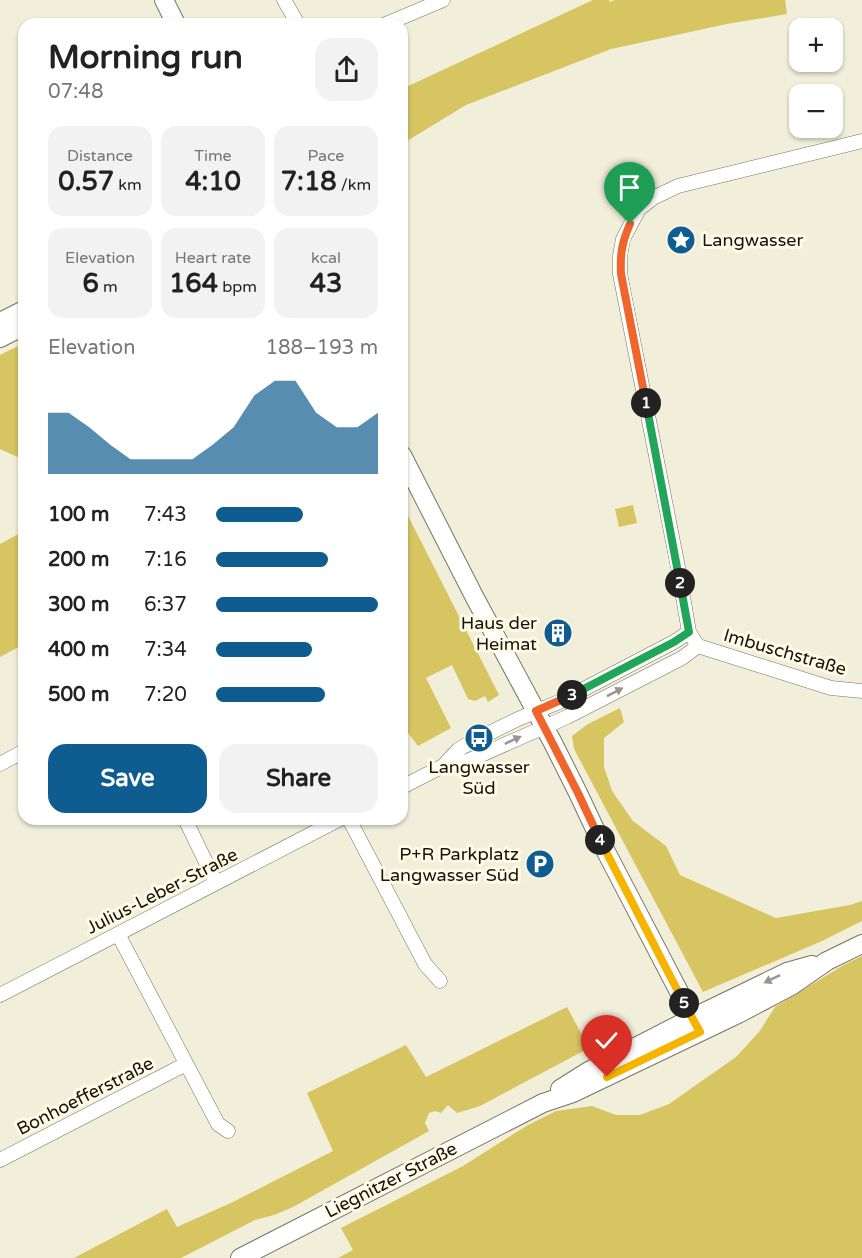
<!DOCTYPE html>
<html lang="en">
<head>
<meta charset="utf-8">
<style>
	:root { --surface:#fff; --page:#f2f2f2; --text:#222; --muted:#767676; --accent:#0f5d90 }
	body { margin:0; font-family:"Varela Round",sans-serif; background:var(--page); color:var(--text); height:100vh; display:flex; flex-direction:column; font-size:22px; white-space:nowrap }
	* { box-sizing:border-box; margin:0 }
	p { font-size:20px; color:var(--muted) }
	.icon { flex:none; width:33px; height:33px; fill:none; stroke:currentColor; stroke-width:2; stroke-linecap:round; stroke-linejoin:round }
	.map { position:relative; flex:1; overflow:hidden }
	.side { position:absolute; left:18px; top:18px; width:390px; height:807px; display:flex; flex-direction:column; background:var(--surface); border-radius:18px; box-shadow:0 2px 4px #0004 }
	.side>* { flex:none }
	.fabs { position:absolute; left:789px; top:18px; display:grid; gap:12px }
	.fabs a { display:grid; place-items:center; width:54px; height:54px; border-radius:12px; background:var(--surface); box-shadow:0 2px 4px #0004; font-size:30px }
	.pin { position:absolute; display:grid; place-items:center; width:51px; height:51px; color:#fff; margin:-62px -26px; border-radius:50% 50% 50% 0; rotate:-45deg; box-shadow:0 0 6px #0007 }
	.pin .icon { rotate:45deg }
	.km { position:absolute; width:30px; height:30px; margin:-15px; border-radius:50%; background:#222; color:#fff; font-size:16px; line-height:30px; text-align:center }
	.round { display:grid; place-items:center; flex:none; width:63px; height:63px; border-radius:18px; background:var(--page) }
	.headline { display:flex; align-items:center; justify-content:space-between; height:102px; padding:0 30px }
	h1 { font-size:33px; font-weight:700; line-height:45px }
	.stats { display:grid; grid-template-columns:repeat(3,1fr); gap:9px; height:102px; padding:6px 30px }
	.stats div { display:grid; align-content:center; border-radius:15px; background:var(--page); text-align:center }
	.stats b { font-size:26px; font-weight:700 }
	.stats small { font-size:16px; font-weight:400 }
	.stats p { font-size:16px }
	.chart { height:168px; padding:12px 30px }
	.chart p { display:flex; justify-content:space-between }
	.chart svg { width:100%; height:108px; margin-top:6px; fill:var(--accent); opacity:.7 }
	.primary-button { display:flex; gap:12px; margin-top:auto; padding:12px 30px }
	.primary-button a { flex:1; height:69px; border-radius:18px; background:var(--accent); color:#fff; font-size:24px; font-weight:700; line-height:69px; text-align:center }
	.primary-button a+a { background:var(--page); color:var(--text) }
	ul { padding:0 30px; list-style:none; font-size:20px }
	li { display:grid; grid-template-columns:96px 72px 1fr; align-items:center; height:45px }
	li i { height:15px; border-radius:8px; background:var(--accent) }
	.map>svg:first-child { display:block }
	.green { fill:#d7c561 }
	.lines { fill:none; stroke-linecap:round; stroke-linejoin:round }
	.street-casing { stroke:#777463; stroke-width:15 }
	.secondary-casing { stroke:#777463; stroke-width:20 }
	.street { stroke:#fff; stroke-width:14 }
	.secondary { stroke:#fff; stroke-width:18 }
	.oneway { fill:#959592 }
	.split-1-casing { stroke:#fff; stroke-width:12 }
	.split-2-casing { stroke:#fff; stroke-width:12 }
	.split-3-casing { stroke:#fff; stroke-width:12 }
	.split-4-casing { stroke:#fff; stroke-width:12 }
	.split-5-casing { stroke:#fff; stroke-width:12 }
	.split-6-casing { stroke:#fff; stroke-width:12 }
	.split-1 { stroke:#f0652b; stroke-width:8 }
	.split-2 { stroke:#22a559; stroke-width:8 }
	.split-3 { stroke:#22a559; stroke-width:8 }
	.split-4 { stroke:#f0652b; stroke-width:8 }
	.split-5 { stroke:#f5b400; stroke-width:8 }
	.split-6 { stroke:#f5b400; stroke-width:8 }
	.labels { text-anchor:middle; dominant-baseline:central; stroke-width:6; stroke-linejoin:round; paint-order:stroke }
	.poi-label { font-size:18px; fill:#14130c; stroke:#fffbe7; text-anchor:end }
	.street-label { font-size:18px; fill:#14130c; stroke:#fffbe7 }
</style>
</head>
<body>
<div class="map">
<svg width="862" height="1258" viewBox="0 0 862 1258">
	<rect width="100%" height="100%" fill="#f1eeda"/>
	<!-- green -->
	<path class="green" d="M593,0h16l1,2 5,-2h170l2,14 -60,10 -116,25 -145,56 -64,39v-59l2,3z
		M24,343v117l-24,-11v-94z
		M402,504l97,191 -11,7 -3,-6 -10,5 -7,-2 -16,-34 -26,13 25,50 -33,18 -16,-21z
		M633,505l4,18 -18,4 -4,-18z
		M24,531v113l-24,13v-113z
		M620,708l4,14 -20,16v29l8,24 21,30 33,25 14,29 96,43 74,-13 12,-4v20l-40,20 -119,51 -129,-243 -2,-13 16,-12z
		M862,956v302h-524l15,-8 -12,-22 122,-62 65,-41 28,-14 36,-5 24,9h24l29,-11 67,-47 23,-25 16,-25 67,-41z
		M567,1007l22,41 -109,58 -23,7 -9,-8 -7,8 -6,-2 -6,2 -4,10 4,8 -136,76 -19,8 -19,5 -74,38h-107l93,-49 10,18 56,-25 100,-51 -26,-58 99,-48 20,32z"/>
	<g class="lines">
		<!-- street casing -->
		<g class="street-casing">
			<path id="street" d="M284,0l14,24
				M386,24l57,-24
				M862,141l-184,45 -25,12 -14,11 -16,30 -3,17v18l58,293 11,65 9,14 133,42 31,3
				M0,764l24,-13
				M443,766l15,-16 11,-7 49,-24 41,-17 115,-60 15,-10
				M402,787l41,-21 20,-3 104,-46 115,-59 16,-12
				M185,819l31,64
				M349,819l76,145 15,17
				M118,934l100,190 10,7
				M0,995l340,-176
				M0,1160l186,-96"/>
		</g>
		<!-- secondary casing -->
		<g class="secondary-casing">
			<path id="secondary" d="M164,0l12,24
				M0,322l24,-12
				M0,338l24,-12
				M402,455l73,143 78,145 25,50 24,51 98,188
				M560,1089l27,-17 105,-54 95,-46 25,-7
				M240,1258l303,-155 30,-10 165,-79 53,-28 36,-25 35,-17"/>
		</g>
		<!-- street -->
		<use href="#street" class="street"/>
		<!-- secondary -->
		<use href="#secondary" class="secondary"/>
	</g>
	<!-- one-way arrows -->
	<defs><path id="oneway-solid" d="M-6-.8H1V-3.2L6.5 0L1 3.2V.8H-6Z" transform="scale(1.5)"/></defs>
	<g class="oneway">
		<use href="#oneway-solid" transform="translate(615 692) rotate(-27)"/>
		<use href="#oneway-solid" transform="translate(513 740) rotate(-25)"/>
		<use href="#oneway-solid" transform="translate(772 979) rotate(154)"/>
	</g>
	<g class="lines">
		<!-- split-1 casing -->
		<g class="split-1-casing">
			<path id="split-1" d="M630,224c-8,18 -10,30 -9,50l25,129"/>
		</g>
		<!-- split-2 casing -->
		<g class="split-2-casing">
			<path id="split-2" d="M646,403l34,180"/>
		</g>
		<!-- split-3 casing -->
		<g class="split-3-casing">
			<path id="split-3" d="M572,695l102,-53 15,-10 -9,-49"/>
		</g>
		<!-- split-4 casing -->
		<g class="split-4-casing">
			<path id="split-4" d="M572,695l-36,16 42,82 22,47"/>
		</g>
		<!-- split-5 casing -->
		<g class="split-5-casing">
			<path id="split-5" d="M600,840l84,163"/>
		</g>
		<!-- split-6 casing -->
		<g class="split-6-casing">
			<path id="split-6" d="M607,1077l93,-45 -16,-29"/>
		</g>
		<!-- split-1 -->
		<use href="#split-1" class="split-1"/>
		<!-- split-2 -->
		<use href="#split-2" class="split-2"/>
		<!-- split-3 -->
		<use href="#split-3" class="split-3"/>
		<!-- split-4 -->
		<use href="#split-4" class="split-4"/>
		<!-- split-5 -->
		<use href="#split-5" class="split-5"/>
		<!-- split-6 -->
		<use href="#split-6" class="split-6"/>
	</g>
	<!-- icons -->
	<defs>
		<g id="sight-disc" transform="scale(1.5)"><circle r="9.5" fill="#0f5d90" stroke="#fffbe7"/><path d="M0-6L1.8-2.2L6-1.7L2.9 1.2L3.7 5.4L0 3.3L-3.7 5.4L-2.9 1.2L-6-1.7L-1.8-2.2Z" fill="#fff"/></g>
		<g id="building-disc" transform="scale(1.5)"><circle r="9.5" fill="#0f5d90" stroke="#fffbe7"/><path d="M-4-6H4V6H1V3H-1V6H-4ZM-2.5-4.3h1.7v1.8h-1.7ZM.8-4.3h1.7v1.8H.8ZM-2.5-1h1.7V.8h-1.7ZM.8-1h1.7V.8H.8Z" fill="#fff"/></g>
		<g id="bus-disc" transform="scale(1.5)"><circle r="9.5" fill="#0f5d90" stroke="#fffbe7"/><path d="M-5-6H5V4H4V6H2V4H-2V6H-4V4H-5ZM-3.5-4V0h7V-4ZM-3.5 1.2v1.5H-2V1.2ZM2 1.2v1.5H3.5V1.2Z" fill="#fff"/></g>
		<g id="parking-disc" transform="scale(1.5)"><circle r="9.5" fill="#0f5d90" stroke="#fffbe7"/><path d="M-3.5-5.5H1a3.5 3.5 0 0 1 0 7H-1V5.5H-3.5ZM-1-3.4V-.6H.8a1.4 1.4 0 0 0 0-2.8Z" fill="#fff"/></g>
	</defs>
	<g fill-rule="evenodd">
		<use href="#sight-disc" x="681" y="240"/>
		<use href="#building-disc" x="558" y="633"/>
		<use href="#bus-disc" x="479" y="738"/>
		<use href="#parking-disc" x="540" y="864"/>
	</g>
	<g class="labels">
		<!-- poi labels -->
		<g class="poi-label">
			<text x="702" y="240" text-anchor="start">Langwasser</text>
			<text x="537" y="623">Haus der<tspan x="537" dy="21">Heimat</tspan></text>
			<text x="479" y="767" text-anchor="middle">Langwasser<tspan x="479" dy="21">Süd</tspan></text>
			<text x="519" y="854">P+R Parkplatz<tspan x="519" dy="21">Langwasser Süd</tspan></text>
		</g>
		<!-- street labels -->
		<g class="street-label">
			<text transform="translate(785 652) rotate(16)">Imbuschstraße</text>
			<text transform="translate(162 891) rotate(-27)">Julius-Leber-Straße</text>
			<text transform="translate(85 1096) rotate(-27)">Bonhoefferstraße</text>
			<text transform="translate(391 1180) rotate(-27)">Liegnitzer Straße</text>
		</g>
	</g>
</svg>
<div class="fabs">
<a>+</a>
<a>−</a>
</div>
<div class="pin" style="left:630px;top:224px;background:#1e9e55"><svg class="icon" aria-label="arrive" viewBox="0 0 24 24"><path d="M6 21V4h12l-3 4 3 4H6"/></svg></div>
<div class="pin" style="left:607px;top:1077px;background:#d93025"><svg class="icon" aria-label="check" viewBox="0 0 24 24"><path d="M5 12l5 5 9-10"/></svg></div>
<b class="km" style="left:646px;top:403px">1</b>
<b class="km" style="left:680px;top:583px">2</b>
<b class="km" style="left:572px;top:695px">3</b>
<b class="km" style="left:600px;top:840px">4</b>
<b class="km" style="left:684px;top:1003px">5</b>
<section class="side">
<div class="headline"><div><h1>Morning run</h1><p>07:48</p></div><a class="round"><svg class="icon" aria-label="share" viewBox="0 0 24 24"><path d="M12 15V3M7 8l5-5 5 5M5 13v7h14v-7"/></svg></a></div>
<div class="stats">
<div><p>Distance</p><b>0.57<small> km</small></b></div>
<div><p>Time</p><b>4:10</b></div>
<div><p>Pace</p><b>7:18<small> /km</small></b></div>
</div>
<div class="stats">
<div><p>Elevation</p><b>6<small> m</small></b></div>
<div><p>Heart rate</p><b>164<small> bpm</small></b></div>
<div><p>kcal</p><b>43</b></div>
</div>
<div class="chart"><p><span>Elevation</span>188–193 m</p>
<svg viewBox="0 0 160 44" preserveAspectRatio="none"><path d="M0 44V19L10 19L20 25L30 32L40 38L50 38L60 38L70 38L80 32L90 25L100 12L110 6L120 6L130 19L140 25L150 25L160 19V44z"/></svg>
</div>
<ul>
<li><b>100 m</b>7:43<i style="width:54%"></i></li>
<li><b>200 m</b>7:16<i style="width:69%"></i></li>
<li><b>300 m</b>6:37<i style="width:100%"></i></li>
<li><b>400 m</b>7:34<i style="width:59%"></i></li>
<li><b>500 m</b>7:20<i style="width:67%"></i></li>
</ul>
<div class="primary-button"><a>Save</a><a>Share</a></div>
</section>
</div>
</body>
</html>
